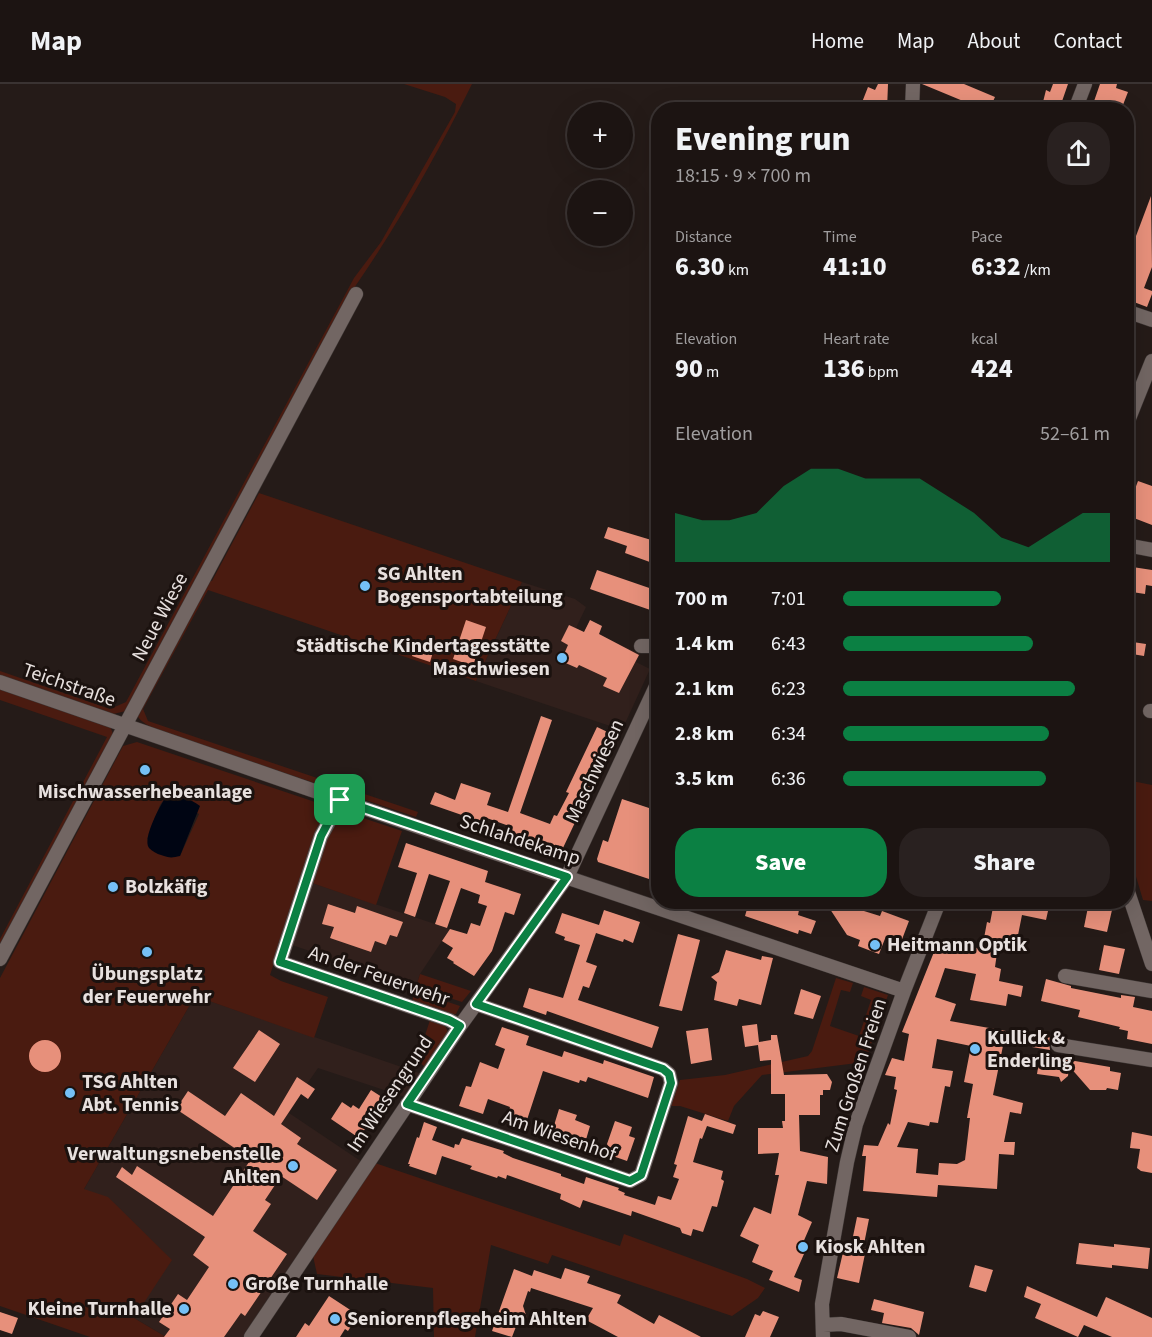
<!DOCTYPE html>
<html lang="en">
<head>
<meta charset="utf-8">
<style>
	:root { --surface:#1c1412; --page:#292120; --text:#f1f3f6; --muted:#a09e9f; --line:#3a3332; --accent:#0b8043 }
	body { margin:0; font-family:"Source Sans 3",sans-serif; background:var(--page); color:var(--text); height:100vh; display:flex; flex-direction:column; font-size:22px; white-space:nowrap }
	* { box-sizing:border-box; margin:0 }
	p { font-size:20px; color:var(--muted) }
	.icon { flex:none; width:33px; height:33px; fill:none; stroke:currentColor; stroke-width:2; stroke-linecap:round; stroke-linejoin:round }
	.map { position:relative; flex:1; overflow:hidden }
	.side { position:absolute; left:651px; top:18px; width:483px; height:807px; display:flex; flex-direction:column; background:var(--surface); border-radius:24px; box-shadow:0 6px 24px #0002,0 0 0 2px var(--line) }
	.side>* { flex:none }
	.controls { position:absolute; left:567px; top:18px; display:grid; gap:12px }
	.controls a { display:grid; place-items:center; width:66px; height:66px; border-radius:50%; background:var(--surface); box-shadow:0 6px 24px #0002,0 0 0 2px var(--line); font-size:30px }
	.pin { position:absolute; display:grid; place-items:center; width:51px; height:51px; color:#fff; margin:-26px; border-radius:12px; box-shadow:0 3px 9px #0006 }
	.round { display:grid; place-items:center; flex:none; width:63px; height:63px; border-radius:24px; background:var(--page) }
	.summary { display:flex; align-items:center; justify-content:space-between; height:102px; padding:0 24px }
	h1 { font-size:33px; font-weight:800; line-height:45px }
	.stats { display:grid; grid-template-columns:repeat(3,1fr); gap:9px; height:102px; padding:6px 24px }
	.stats div { display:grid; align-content:center }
	.stats b { font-size:26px; font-weight:800 }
	.stats small { font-size:16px; font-weight:400 }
	.stats p { font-size:16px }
	.chart { height:168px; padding:12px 24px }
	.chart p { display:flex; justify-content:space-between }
	.chart svg { width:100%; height:108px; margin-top:6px; fill:var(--accent); opacity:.7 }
	.primary-button { display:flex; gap:12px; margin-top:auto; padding:12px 24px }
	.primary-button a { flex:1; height:69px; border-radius:24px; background:var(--accent); color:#fff; font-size:24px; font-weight:800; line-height:69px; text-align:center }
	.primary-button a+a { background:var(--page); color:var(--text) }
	ul { padding:0 24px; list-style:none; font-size:20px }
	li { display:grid; grid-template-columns:96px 72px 1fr; align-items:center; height:45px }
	li i { height:15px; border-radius:8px; background:var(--accent) }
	header { display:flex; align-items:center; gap:36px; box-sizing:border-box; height:84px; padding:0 30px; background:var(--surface); border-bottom:2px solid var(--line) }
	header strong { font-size:28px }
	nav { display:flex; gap:33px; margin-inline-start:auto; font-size:21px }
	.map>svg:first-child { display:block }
	.built { fill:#31201c }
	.green { fill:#4a1b10; fill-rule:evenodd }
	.water { fill:#000513 }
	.building { fill:#e7907b; fill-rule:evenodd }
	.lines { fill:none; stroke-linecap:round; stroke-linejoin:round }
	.street-casing { stroke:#3d3634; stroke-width:15 }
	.street { stroke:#726663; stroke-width:14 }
	.route-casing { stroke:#fff; stroke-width:12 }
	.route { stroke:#0b8043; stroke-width:8 }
	.poi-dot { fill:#75c0f6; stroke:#1b120f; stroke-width:2 }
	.labels { text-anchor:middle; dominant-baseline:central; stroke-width:6; stroke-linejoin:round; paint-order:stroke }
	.poi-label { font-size:20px; font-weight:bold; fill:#e7e0de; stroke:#1b120f; text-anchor:start }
	.street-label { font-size:20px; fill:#e7e0de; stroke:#1b120f }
</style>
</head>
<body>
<header>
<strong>Map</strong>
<nav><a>Home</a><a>Map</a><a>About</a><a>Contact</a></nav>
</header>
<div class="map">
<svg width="1152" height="1253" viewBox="0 0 1152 1253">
	<rect width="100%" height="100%" fill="#251b18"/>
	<!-- built -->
	<path class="built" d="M522,498l53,17 11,8 -10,21 8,4 6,-12 12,6 -3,9 41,19 -4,8 14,7 -28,61 -146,-49z
		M312,799l138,46 -30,45 -4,13 -124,-42z
		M195,912l227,78 -17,23 -87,-29 -11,16 -18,29 73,49 -118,175h-78l-32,-19 -50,-129z"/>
	<!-- green -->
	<path class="green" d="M404,0h68c-36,72 -74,141 -120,207l-226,420 -13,3 -113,-37v-6l110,38 16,-7 228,-424 27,-36 74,-130 1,-8 -11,-7z
		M259,409l263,89 -46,99 -268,-91 -65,119 5,12 270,91 -2,5 -251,-84c-10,-5 -26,-9 -29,-21l70,-132 6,1z
		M0,604l110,38 3,8 -113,212v-7l107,-202 -107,-37z
		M137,658l193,65 -14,26 -46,142 11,6 47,16 -14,41 -119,-42 -111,193 24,8 64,63 -38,58 32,19h-76l-90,-31v-328l123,-232zM167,711l32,19 -19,42 -33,-17 13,-34z
		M1127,696l25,5v116l-9,-1 -16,-54z
		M342,727l60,20 -26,74 -64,-22 15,-45z
		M420,890l51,17 -9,11 -46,-15z
		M836,894l17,5 -3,9 -9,-2 -11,36 29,10 12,-36 -10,-4 3,-9 24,8 -23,67 -103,13 -28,31 -6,15 -48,-15h-9l9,-26 45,-5 83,-19 4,-5z
		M415,907l45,15 -4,8h-3l-41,-13z
		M430,936l15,5 4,10 -23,33 -9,-8z
		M375,1079l245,83 4,-12 123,45 18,9 -7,10 -26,18 -180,-61 -4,9 -57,-19 -16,92h-41l-1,-49 -116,-14 -4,-18z"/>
	<!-- water -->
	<path class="water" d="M167,711c11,0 24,4 33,11l-20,50c-8,2 -11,2 -19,-1 -4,-1 -9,-4 -12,-7 -7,-10 12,-44 18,-53z"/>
	<!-- building -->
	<path class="building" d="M878,0h10l-1,26h-28l9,-23 7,3z
		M922,0h42l31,13 -6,13h-25l2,-5 -4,-1 1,-3z
		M1053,0h15l-9,26h-18l5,-20 4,2z
		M1100,0h17l-1,4 12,4 -7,18h-24l-5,-3z
		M1151,112l1,71 -8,21 8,3v3l-5,13 -21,-8v-31l9,-23 -2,-1z
		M1138,397l14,5v39l-26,-10v-11l4,-7h2z
		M608,443l50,15v23l-33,-12 2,-7 -23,-8z
		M1126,482l26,4v16l-6,-1 -1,9 -13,-2 2,-9 -8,-2z
		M597,486l61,21v12l-2,9 -66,-23z
		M466,536l20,7 -13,39 -20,-7z
		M590,536l12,6 -3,8 40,21 -20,38 -16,-7 4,-8 -28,-13 -2,3 -16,-7 7,-16 -7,-4 8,-16 15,7z
		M1126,557l20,3 -2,12 -18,-3z
		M415,562l18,6 -3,10 -18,-6z
		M541,632l11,4 -32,93 30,11 4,-9 3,1 12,-23 -3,-1 31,-65 19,9 -54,114 -55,-19 2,-5 -25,-9 -2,5 -52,-18 5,-12 20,8 6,-17 30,10 -4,12 21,7z
		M622,715l36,12v23l-9,26 9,4v18l-60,-20 -1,-3 6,-19 5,2z
		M406,759l82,28 -3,11 36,12 -7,21 -9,-3 -13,39 -18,25 -21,-13 1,-1 -7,-4 6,-10 -11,-7 8,-12 17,5 4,-11 9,3 7,-20 -9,-3 2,-8 -19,-7 -14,40 -12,-4 15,-43 -21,-7 -14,43 -11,-4 13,-40 -19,-6z
		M749,818l17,3 1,-3h16l-1,2 17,6 -1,5 18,6 -5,13 -12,-4 -1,4 -53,-18z
		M835,818l45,14 2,-5 27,10 -8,21 -15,-6 -7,18 -21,-8 2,-6 -13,-5 -19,-29 6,-1z
		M994,818h56l-4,18 -24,-5 -7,35 -17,-4 -3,21 6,2 -2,12 24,5 -2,11 -13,-3 -2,12 -36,-6 6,-26 -31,-6 -10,29 21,7 -6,17 56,10 -13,64 30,8 -2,11 -11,-2 -6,30h11l-1,13 -15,-1 -2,35 -59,-4 -1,12 -74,-6 3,-35h-4l2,-11 14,1 10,-23 2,2 7,-35 -3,-1 2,-12 -11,-2 7,-17 12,3 5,-27 -7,-2 34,-85 21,4 1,-7 24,5 5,-27 3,1zM937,955l34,7 -7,36 9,2 -6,34h3l-5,42 -8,4 -18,-1 -1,12 -22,-2 2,-24 -21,-2 11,-25 21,4 1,-4 8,1 7,-37 5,1 3,-16 -21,-3z
		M1089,818h17l-1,6 7,2 -5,22 -23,-5z
		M328,820l27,9 2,-7 46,16 -6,15 -7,-2 -4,10 -11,-4 -4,11 -41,-14 4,-11 -12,-3z
		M604,826l36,12 -7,21 -9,-4 -1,3 -27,-9 -10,29 11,4 -8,22 -6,-2 -5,14 81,27 -7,21 -105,-37 -1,4 -23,-8 6,-19 34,10 17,-53 -16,-5 1,-3 -10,-4 7,-20 37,12z
		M678,850l22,6 -18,71 -23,-5z
		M1104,861l21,4 -6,25 -20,-4z
		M726,866l35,10 1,-4 11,2 -12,47 -22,-6 -2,7 -23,-6 3,-18 -6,-5 8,-5z
		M1046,895l25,7v2l50,10v-3l14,2 -2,10 19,4v33l-25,-5 1,-8 -9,-2 1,-2 -42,-10 2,-7 -39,-9z
		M801,905l20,7 -8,23 -19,-5z
		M757,940l2,18 12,-2v-5h6l7,40 43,-1 5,8 -2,8h-7v5h-3v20h-21l1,36 28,6 -1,27 -20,-3 -9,34 14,7 -10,23 5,2 -13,30 8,3 -3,12 -30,-12 4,-9 -21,-9 7,-17 -19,-9 14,-29 17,7 8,-39h-4l4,-22 -21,1v-26h25l-1,-7h3v-27h-14v-34l-11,1 -2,-16 -13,2 -3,-21z
		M502,943l27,9 -3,9 36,12 2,-6 39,13 1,-4 50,17 -6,21 -60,-21 -2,5 -6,-2 -1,3 -36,-12 -19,58 -4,-2 -4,3 -1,-4 -11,-4 6,-15 -22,-8 -5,15 -24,-8 7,-20 5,1 9,-25 18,7 7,-20 -10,-4z
		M708,944l4,32 -21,4 -5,-33z
		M259,946l21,14 -25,38 -22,-14z
		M1034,951l18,3 -3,5 1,7 -18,-3z
		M29 972a16 16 0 1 1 32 0a16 16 0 1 1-32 0Z
		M1040,971l70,12v4l11,2 -3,17 -11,-2 -1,2h-16l-21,-24 -1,10 -7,6 -2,-5 -22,-3z
		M297,993l18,12 -7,10 -7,-5 -20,30 20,14 -4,6 40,26 -20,30 -36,-24 -16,24 6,4 -18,27 34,23 -42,62 -4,-3 -17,24h-60l6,-8 -11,-7 19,-28 9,6 22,-33 -16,-12 12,-18 -89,-60 6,-10 10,8 5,-9 76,50 38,-57 -75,-50 12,-18 37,25 16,-23 33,23z
		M371,1006l14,9 -26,39 -28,-19 11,-17 9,6 2,-3 6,4z
		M559,1025l18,6 -2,5 15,6 -5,17 -33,-11z
		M705,1030l31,11 -3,9 -26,-8 -5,13 -2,-1 -7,24 30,9 -2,8 3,2 -7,26 -5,-1 -9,26 -10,-3 -2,7 -9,-3 -2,-5 -48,-17 -1,5 -48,-16 -3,8 -20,-9 1,-5 -54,-19 -1,4 -8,-3 -1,2 -27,-9 2,-3 -30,-10 -6,19 -27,-9 1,-2h-2l9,-27 2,1 5,-16 13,5 -5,13 22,8 1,-4 4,1 3,-7 42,13 -1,2 10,5 48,16v2l23,8 2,-7 33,11 -1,2 7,3 -1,2 31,10 3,-9 13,4 8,-21 -6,-2 4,-12 -3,-1 14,-48 14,5z
		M615,1037l17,6 -3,9 6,2 -8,23 -20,-7 2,-6 -2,-4z
		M1132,1048l20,4v37l-11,-2 -4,-3 3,-19 -10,-1z
		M857,1133l12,2 -6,30h3l-7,34 -22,-5 8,-34 6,2z
		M1079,1159l35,4v-3l36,4 -2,21 -36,-4v3l-36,-4z
		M975,1181l18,5 -7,22 -17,-5z
		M565,1184l25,8 -3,7 34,12 -4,8 37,21 5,-9 42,22h-83l-32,-17 7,-12 -62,-20 -1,4 -2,-1 -5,15 4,12 -3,9 -7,-3 -5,13 -20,-6 22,-62 18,7 2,-6 27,9z
		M1027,1202l70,31 9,-20 46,21v19h-40l-28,-12 -6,12 -43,-19 6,-14 -17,-7z
		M329,1212l29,19 -10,16 -3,-2 -5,8h-44l9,-14 4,3z
		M874,1215l50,13 -5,23 -8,-7 -29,-5 2,-10 -13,-3z
		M763,1227l16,6 -9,20h-25l10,-23 5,2z
		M0,1228l18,6 -6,16 -12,-4z"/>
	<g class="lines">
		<!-- street casing -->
		<g class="street-casing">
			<path id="street" d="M912,26l1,-26
				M1075,26l10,-26
				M1126,227l26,9
				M1126,342l26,-65
				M1126,461l26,5
				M641,562h17
				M0,598l453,157 451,152
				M1150,627h2
				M341,716l-20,36 -41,126 169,58 11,6
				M1126,802l26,78
				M0,875l356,-665
				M1065,892l87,15
				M1058,961l94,15
				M407,1020l223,77 11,-6 30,-92 -2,-9 -6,-5 -187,-65
				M823,1241l18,-1 68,13
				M251,1253l209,-311 107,-149 91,-195
				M823,1253l-1,-33 25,-142 9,-38 48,-133 35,-89"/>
		</g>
		<!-- street -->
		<use href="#street" class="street"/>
	</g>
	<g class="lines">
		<!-- route casing -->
		<g class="route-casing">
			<path id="route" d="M340,716l227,77 -91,127 187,65 6,5 2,9 -30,92 -11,6 -223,-77 53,-78 -11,-6 -169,-58 41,-126z"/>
		</g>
		<!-- route -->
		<use href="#route" class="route"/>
	</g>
	<!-- markers -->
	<g class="poi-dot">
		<circle cx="365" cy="502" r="6"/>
		<circle cx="562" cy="574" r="6"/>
		<circle cx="145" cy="686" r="6"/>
		<circle cx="113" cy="803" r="6"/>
		<circle cx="875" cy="861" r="6"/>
		<circle cx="147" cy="868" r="6"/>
		<circle cx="975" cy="965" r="6"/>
		<circle cx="70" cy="1009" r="6"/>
		<circle cx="293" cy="1082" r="6"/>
		<circle cx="803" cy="1163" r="6"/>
		<circle cx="233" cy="1200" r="6"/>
		<circle cx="184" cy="1225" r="6"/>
		<circle cx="335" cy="1235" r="6"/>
	</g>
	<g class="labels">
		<!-- poi labels -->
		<g class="poi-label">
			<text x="377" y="490">SG Ahlten<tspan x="377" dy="23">Bogensportabteilung</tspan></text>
			<text x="550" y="562" text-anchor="end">Städtische Kindertagesstätte<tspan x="550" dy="23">Maschwiesen</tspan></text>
			<text x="145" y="708" text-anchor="middle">Mischwasserhebeanlage</text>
			<text x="125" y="803">Bolzkäfig</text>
			<text x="887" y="861">Heitmann Optik</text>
			<text x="147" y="890" text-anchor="middle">Übungsplatz<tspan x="147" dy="23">der Feuerwehr</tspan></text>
			<text x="987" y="954">Kullick &amp;<tspan x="987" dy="23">Enderling</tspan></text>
			<text x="82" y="998">TSG Ahlten<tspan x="82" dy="23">Abt. Tennis</tspan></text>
			<text x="281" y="1070" text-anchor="end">Verwaltungsnebenstelle<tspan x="281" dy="23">Ahlten</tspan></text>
			<text x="815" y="1163">Kiosk Ahlten</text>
			<text x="245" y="1200">Große Turnhalle</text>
			<text x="172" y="1225" text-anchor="end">Kleine Turnhalle</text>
			<text x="347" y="1235">Seniorenpflegeheim Ahlten</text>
		</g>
		<!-- street labels -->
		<g class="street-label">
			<text transform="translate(160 533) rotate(-62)">Neue Wiese</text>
			<text transform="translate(69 601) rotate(19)">Teichstraße</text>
			<text transform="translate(595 687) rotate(-65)">Maschwiesen</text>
			<text transform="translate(520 756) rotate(18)">Schlahdekamp</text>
			<text transform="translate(379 892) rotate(19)">An der Feuerwehr</text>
			<text transform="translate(856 991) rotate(-72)">Zum Großen Freien</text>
			<text transform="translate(390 1010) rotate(-56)">Im Wiesengrund</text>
			<text transform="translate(559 1052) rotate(19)">Am Wiesenhof</text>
		</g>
	</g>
</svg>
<div class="controls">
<a>+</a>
<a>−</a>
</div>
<div class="pin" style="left:340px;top:716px;background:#1e9e55"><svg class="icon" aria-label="arrive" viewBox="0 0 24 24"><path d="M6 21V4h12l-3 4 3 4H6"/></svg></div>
<section class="side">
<div class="summary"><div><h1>Evening run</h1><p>18:15 · 9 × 700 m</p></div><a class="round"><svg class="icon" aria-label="share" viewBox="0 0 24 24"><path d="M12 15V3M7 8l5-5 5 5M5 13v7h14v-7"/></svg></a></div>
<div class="stats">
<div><p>Distance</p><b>6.30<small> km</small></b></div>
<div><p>Time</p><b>41:10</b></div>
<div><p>Pace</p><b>6:32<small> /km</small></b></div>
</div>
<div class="stats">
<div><p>Elevation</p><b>90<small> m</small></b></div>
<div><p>Heart rate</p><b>136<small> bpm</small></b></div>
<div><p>kcal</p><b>424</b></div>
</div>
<div class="chart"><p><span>Elevation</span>52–61 m</p>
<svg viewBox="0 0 160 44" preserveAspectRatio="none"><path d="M0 44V24L10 27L20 27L30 24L40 13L50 6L60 6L70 10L80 10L90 10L100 17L110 24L120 34L130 38L140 31L150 24L160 24V44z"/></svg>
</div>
<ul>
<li><b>700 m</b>7:01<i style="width:59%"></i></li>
<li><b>1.4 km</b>6:43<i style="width:71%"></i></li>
<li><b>2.1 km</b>6:23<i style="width:87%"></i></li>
<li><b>2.8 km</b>6:34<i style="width:77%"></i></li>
<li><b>3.5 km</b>6:36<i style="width:76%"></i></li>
</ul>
<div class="primary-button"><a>Save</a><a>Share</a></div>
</section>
</div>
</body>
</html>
